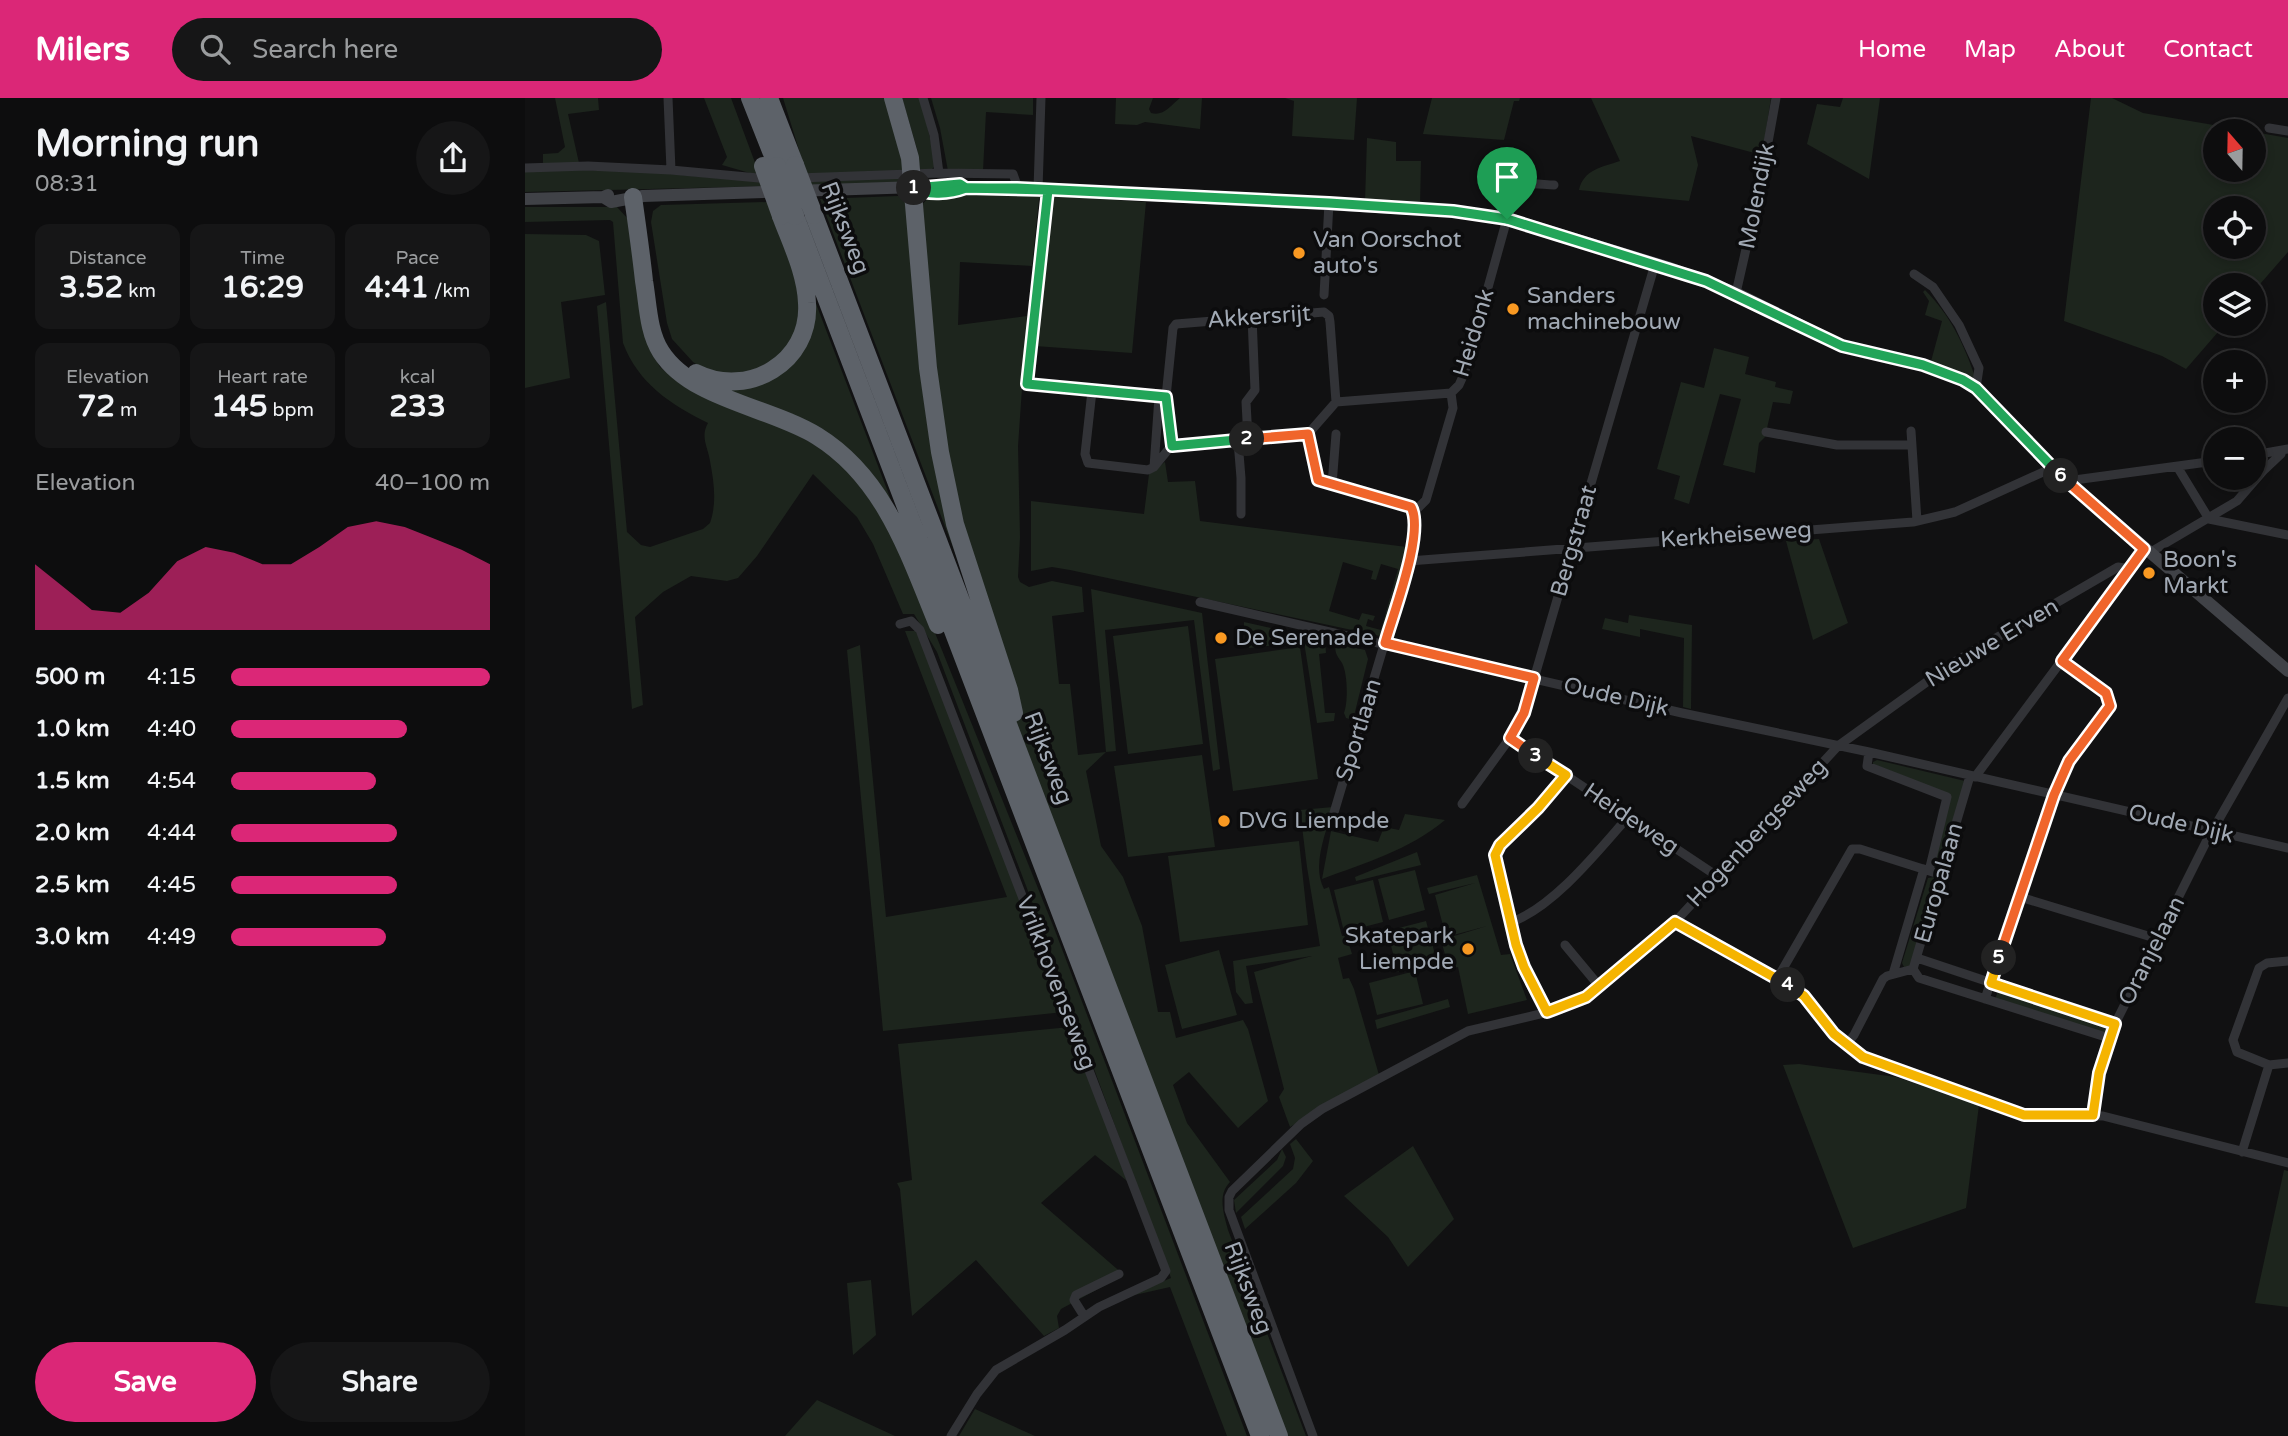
<!DOCTYPE html>
<html lang="en">
<head>
<meta charset="utf-8">
<style>
	:root { --surface:#0d0d0e; --page:#161617; --text:#f1f3f6; --muted:#9a9c9e; --line:#2d2d2e; --accent:#db2777 }
	body { margin:0; font-family:"Varela Round",sans-serif; background:var(--page); color:var(--text); height:100vh; display:flex; flex-direction:column; font-size:26px; white-space:nowrap }
	* { box-sizing:border-box; margin:0 }
	p { font-size:23px; color:var(--muted) }
	.icon { flex:none; width:38px; height:38px; fill:none; stroke:currentColor; stroke-width:2; stroke-linecap:round; stroke-linejoin:round }
	.map { position:relative; flex:1; overflow:hidden }
	.sheet { display:flex; flex-direction:column; background:var(--surface); width:525px }
	.sheet>* { flex:none }
	.needle { width:46px; rotate:340deg }
	.fabs { position:absolute; left:1678px; top:21px; display:grid; gap:14px }
	.fabs a { display:grid; place-items:center; width:63px; height:63px; border-radius:50%; background:var(--surface); box-shadow:0 4px 10px #0003,0 0 0 2px var(--line); font-size:35px }
	.pin { position:absolute; display:grid; place-items:center; width:60px; height:60px; color:#fff; margin:-72px -30px; border-radius:50% 50% 50% 0; rotate:-45deg; box-shadow:0 0 7px #0007 }
	.pin .icon { rotate:45deg }
	.km { position:absolute; width:35px; height:35px; margin:-18px; border-radius:50%; background:#222; color:#fff; font-size:19px; line-height:35px; text-align:center }
	.round { display:grid; place-items:center; flex:none; width:74px; height:74px; border-radius:37px; background:var(--page) }
	.head { display:flex; align-items:center; justify-content:space-between; height:119px; padding:0 35px }
	h1 { font-size:38px; font-weight:700; line-height:52px }
	.figures { display:grid; grid-template-columns:repeat(3,1fr); gap:10px; height:119px; padding:7px 35px }
	.figures div { display:grid; align-content:center; border-radius:14px; background:var(--page); text-align:center }
	.figures b { font-size:30px; font-weight:700 }
	.figures small { font-size:19px; font-weight:400 }
	.figures p { font-size:19px }
	.chart { height:196px; padding:14px 35px }
	.chart p { display:flex; justify-content:space-between }
	.chart svg { width:100%; height:126px; margin-top:7px; fill:var(--accent); opacity:.7 }
	.action { display:flex; gap:14px; margin-top:auto; padding:14px 35px }
	.action a { flex:1; height:80px; border-radius:42px; background:var(--accent); color:#fff; font-size:28px; font-weight:700; line-height:80px; text-align:center }
	.action a+a { background:var(--page); color:var(--text) }
	ul { padding:0 35px; list-style:none; font-size:23px }
	li { display:grid; grid-template-columns:112px 84px 1fr; align-items:center; height:52px }
	li i { height:18px; border-radius:9px; background:var(--accent) }
	header { display:flex; align-items:center; gap:42px; box-sizing:border-box; height:98px; padding:0 35px; background:var(--accent); color:#fff }
	header strong { font-size:33px }
	nav { display:flex; gap:38px; margin-inline-start:auto; font-size:24px }
	.search { width:490px; height:63px; background:var(--page); display:flex; align-items:center; gap:18px; box-sizing:border-box; padding:0 24px; border-radius:38px; color:var(--muted); font-size:26px }
	main { display:flex; flex:1; min-height:0 }
	.map>svg:first-child { display:block }
	.green { fill:#1d251d; fill-rule:evenodd }
	.lines { fill:none; stroke-linecap:round; stroke-linejoin:round }
	.street { stroke:#323337; stroke-width:9 }
	.secondary { stroke:#404247; stroke-width:12 }
	.highway { stroke:#5d6269; stroke-width:18 }
	.highway-bridge { stroke:#5d6269; stroke-width:18 }
	.split-1-casing { stroke:#fff; stroke-width:14 }
	.split-2-casing { stroke:#fff; stroke-width:14 }
	.split-3-casing { stroke:#fff; stroke-width:14 }
	.split-4-casing { stroke:#fff; stroke-width:14 }
	.split-5-casing { stroke:#fff; stroke-width:14 }
	.split-6-casing { stroke:#fff; stroke-width:14 }
	.split-7-casing { stroke:#fff; stroke-width:14 }
	.split-1 { stroke:#22a559; stroke-width:9 }
	.split-2 { stroke:#22a559; stroke-width:9 }
	.split-3 { stroke:#f0652b; stroke-width:9 }
	.split-4 { stroke:#f5b400; stroke-width:9 }
	.split-5 { stroke:#f5b400; stroke-width:9 }
	.split-6 { stroke:#f0652b; stroke-width:9 }
	.split-7 { stroke:#22a559; stroke-width:9 }
	.poi-dot { fill:#f99922; stroke:#0c0c0d; stroke-width:2.5 }
	.labels { text-anchor:middle; dominant-baseline:central; stroke-width:7; stroke-linejoin:round; paint-order:stroke }
	.street-label { font-size:23px; fill:#a1a9b4; stroke:#0c0c0d }
	.poi-label { font-size:23px; fill:#a1a9b4; stroke:#0c0c0d; text-anchor:start }
</style>
</head>
<body>
<header>
<strong>Milers</strong>
<div class="search"><svg class="icon" aria-label="search" viewBox="0 0 24 24"><circle cx="10" cy="10" r="6"/><path d="M15 15l6 6"/></svg>Search here</div>
<nav><a>Home</a><a>Map</a><a>About</a><a>Contact</a></nav>
</header>
<main>
<section class="sheet">
<div class="head"><div><h1>Morning run</h1><p>08:31</p></div><a class="round"><svg class="icon" aria-label="share" viewBox="0 0 24 24"><path d="M12 15V3M7 8l5-5 5 5M5 13v7h14v-7"/></svg></a></div>
<div class="figures">
<div><p>Distance</p><b>3.52<small> km</small></b></div>
<div><p>Time</p><b>16:29</b></div>
<div><p>Pace</p><b>4:41<small> /km</small></b></div>
</div>
<div class="figures">
<div><p>Elevation</p><b>72<small> m</small></b></div>
<div><p>Heart rate</p><b>145<small> bpm</small></b></div>
<div><p>kcal</p><b>233</b></div>
</div>
<div class="chart"><p><span>Elevation</span>40–100 m</p>
<svg viewBox="0 0 160 44" preserveAspectRatio="none"><path d="M0 44V21L10 29L20 37L30 38L40 31L50 20L60 15L70 17L80 21L90 21L100 15L110 8L120 6L130 8L140 12L150 16L160 21V44z"/></svg>
</div>
<ul>
<li><b>500 m</b>4:15<i style="width:100%"></i></li>
<li><b>1.0 km</b>4:40<i style="width:68%"></i></li>
<li><b>1.5 km</b>4:54<i style="width:56%"></i></li>
<li><b>2.0 km</b>4:44<i style="width:64%"></i></li>
<li><b>2.5 km</b>4:45<i style="width:64%"></i></li>
<li><b>3.0 km</b>4:49<i style="width:60%"></i></li>
</ul>
<div class="action"><a>Save</a><a>Share</a></div>
</section>
<div class="map">
<svg width="1763" height="1338" viewBox="0 0 1763 1338">
	<rect width="100%" height="100%" fill="#111112"/>
	<!-- green -->
	<path class="green" d="M30,0h43l1,12 -31,4 11,49h-36v-9l15,-1 7,-6z
		M179,0h27l29,78 -38,-11 5,-8z
		M258,0h104l19,73 -99,5z
		M377,0h19l15,67 -6,6h-10l-3,-22z
		M406,0h102v17l-47,-3 -3,59h-35l-8,-43z
		M591,0h37l-4,11 2,4c12,4 20,-8 29,-15h22l-2,31 -55,-7 -8,3 -22,-1z
		M760,0h72l-3,42 -62,-4 2,-35z
		M907,0h88l-1,3h-5l-10,39 -81,-6z
		M1066,0h180l-9,57 -71,-19 7,29 -9,36 -110,-11c4,-20 23,-23 41,-29z
		M1318,0h37l-11,81 -62,-35 10,-40 23,3z
		M1566,0h21l31,15 106,18h-34v39h39v-38l34,6v114l-34,39v-6h-39v39h10l-39,45 -24,-13 -98,-35zM1729,110v39h-39v-39z
		M842,40l29,4v19h25l-1,45 -55,-4z
		M56,72l66,2 115,10 144,-5 -6,6 -375,9v-21z
		M438,95h46l137,9 -14,151 -97,-7 15,-149 -11,2 -7,67 -72,-4 -2,63 69,-9 -9,130 2,91 -2,40 2,5 9,5 23,-6 30,6 2,25 -32,4 7,68h11l8,71 28,-3 -15,-163 111,24 18,156 -7,2 -19,-151 -89,10 11,121 -10,1 -20,19 15,75 22,31 19,49 16,86h12l6,26 67,-18 5,9 20,72 -30,27 -49,-56 -16,13 14,38 43,59c-13,13 -6,33 -2,48l78,206h-18l-269,-703 -74,-271 -23,-257c9,-13 26,-11 41,-12z
		M373,98l7,1 19,152 51,256 -155,-406z
		M243,104l28,76 4,21 -2,27 -9,19 -13,14 -36,17 -33,-5 -14,-9 -21,-23 -5,-16 -16,-101 2,-11 8,-6z
		M0,109h92l11,12 21,129 11,19 24,19 21,11 61,21 62,34 31,31 41,63 154,382 193,508h-20l-57,-149 -44,10 45,-19 -127,-345 -107,-281 -23,-38h-11l-30,-70 -16,-27 -44,-43 -56,82 -19,22 -11,3 -36,-5 -28,16 -28,25 8,88 -11,4 -35,-403 9,-4 21,230 14,13 9,2 53,-18 7,-6c7,-20 4,-41 0,-62 -2,-14 -10,-24 -2,-38 -37,-18 -70,-40 -85,-80l-10,-121 -3,-2 -85,2z
		M0,136l61,1 13,6 6,54 -44,7 9,76 -45,10z
		M1400,192c25,25 39,54 50,87l-2,3 -43,-15 12,-44 -17,-6 4,-14 -6,-9z
		M290,203l81,212 -36,-44 -150,-85 63,-8z
		M1189,250l35,9 -4,17 31,8 -1,5 18,4 -3,13 -17,-2 -8,35 -6,6 -4,30 -32,-8 18,-66 -21,-5 -31,110 -15,-5 6,-23 -23,-7 24,-87 23,6z
		M640,364l3,20 27,-1 5,40 207,26 -27,89 -310,-66 -18,-3 -21,4v-70l113,13 5,-40zM818,464l30,9 -2,8 5,1 5,-16 17,5 -17,61 -15,-4 2,-7 5,2 2,-5 -13,-3 -3,7 -30,-9z
		M1294,441l29,84 -35,17 -27,-99z
		M1104,517l63,10 -1,84 -8,-2 1,-69 -44,-9v8l-38,-8 3,-11 23,5z
		M719,524l81,18 1,13 -7,1 6,59h10l-1,8 -17,2 -13,-81 -55,6 -1,-15 -4,-2z
		M663,528l15,118 -75,10 -15,-118z
		M380,533h10l5,7 144,374 -181,19 -36,-381 13,-5 26,272 121,-20z
		M811,545l29,7 3,9 -15,61 -7,-2 -2,-5c4,-10 4,-39 -2,-50 -5,-8 -8,-10 -6,-20z
		M775,549l18,132 -85,12 -18,-132z
		M677,657l13,92 -87,10 -14,-91z
		M1352,662l88,21 -27,88 -4,-3 15,-72 -76,-30v-2z
		M808,709c-6,24 -22,58 -9,82l5,-2 13,49 4,-1 6,19 -14,4 5,21 6,-1 5,11 25,86 -89,52 -11,-30 5,-8 -30,-117 58,-16 -66,10 7,37 -8,1 -9,-12 -3,-31 87,-15 -13,-79 -7,-57z
		M880,716l40,6c-36,30 -80,43 -123,59l9,-48 47,11 6,-15 15,3z
		M774,743l9,84 -128,17 -12,-86z
		M892,754l4,13 -65,16 -1,-4z
		M890,772l10,40 -36,10 -11,-41z
		M952,777l24,80 9,-1 17,46 -59,14 -10,-47 -9,2 -8,-29 46,-14 -41,11 -11,-42 40,-12 -46,11 -2,-6z
		M1409,779l3,2 -27,87 -6,1 -2,-4 26,-85z
		M848,782l10,42 -39,10 -10,-42z
		M901,823l11,41 -39,10 -11,-41z
		M694,852l18,65 -55,14 -17,-64z
		M890,873l8,33 -46,11 -8,-32z
		M1474,891l112,36 -6,8 -110,-34z
		M923,901l2,8 -73,22 -2,-9z
		M545,929l57,154 -32,-26 -54,48 83,72 -63,34 -4,7 2,12 -15,8 -68,-76 -64,56 -12,-127 -3,-6 15,-3 -14,-136z
		M1274,966l97,13 83,28 -13,103 -113,40 -70,-183z
		M771,1041l17,22 -17,22 -51,46 -4,-12 52,-48 2,-11 -5,-14z
		M888,1048l41,73 -46,48 -20,-30 -44,-41z
		M757,1051l4,8 -3,9 -47,47 -2,-13 43,-40z
		M1759,1072l4,1v136l-33,-4z
		M346,1182l5,55 -23,20 -6,-72z
		M292,1302l78,36h-110z
		M450,1311l60,27h-76z"/>
	<g class="lines">
		<!-- street -->
		<path class="street" d="M143,0l3,72
			M398,0l11,37 5,38
			M1744,30l19,3
			M0,70l63,-2 83,4 99,9
			M273,80l141,-5 74,1 5,14
			M513,91l3,-91
			M523,92l-21,194 139,13 6,48 136,-11
			M1389,176l19,13 26,38 20,43 -3,20
			M1211,195l23,-101 17,-94
			M799,197l5,-92
			M567,293l-7,63 3,9 60,7 6,-3 18,-22
			M641,299l7,-69 3,-4 148,-12 5,4 1,6 6,80
			M1386,333l6,90
			M1241,334l71,13h75
			M723,341l-2,-37 9,-12 -3,-73
			M713,343l3,37v36
			M1729,357l34,-6
			M629,369l5,-70
			M1653,370l31,51 79,16
			M1542,383l148,-20
			M807,387l4,-51
			M889,414l-3,-5 -5,-3 -88,-24 -10,-46 28,-32 115,-9
			M1624,455l88,-52 26,-30 18,-17 1,-4
			M884,463l504,-39 42,-10 97,-44
			M675,504l482,111 187,39 419,96
			M375,526l11,-3 9,9 246,641 -5,7 -62,29 -34,23 -69,40 -19,24 -26,42
			M985,640l207,138
			M1344,654l-2,14 80,31 -18,74
			M1450,679l155,-208
			M937,706l48,-66 14,-25 131,-449
			M808,718l76,-255 5,-49 12,-12 27,-92 -2,-15 8,-8 5,-11 51,-184c10,-10 26,-5 39,-5
			M1495,799l138,42
			M986,824c42,-14 88,-72 117,-105
			M1150,824l119,66 40,46 29,23 161,58 79,1 185,47
			M1040,847l35,42
			M1392,860l198,66
			M1763,863l-21,2 -8,5 -26,72 4,12 32,13 19,-2
			M1388,871l6,9 190,60
			M1368,876l31,-105
			M1252,881l75,-130h8l82,26
			M1460,901l69,-204 15,-34 41,-55 -4,-13 -44,-32
			M1022,914l-23,-46 -8,-21 -21,-90 5,-10 38,-37 28,-33
			M1321,947l8,-10 29,-56 4,-3 26,-7 57,-193
			M1568,1017l6,-43 16,-48 91,-182 82,-144
			M1717,1054l27,-87
			M559,1218l-10,-16 2,-5 43,-21
			M788,1338l-84,-226v-13l3,-6 69,-67 21,-15 146,-78 93,-22 25,-12 89,-75 163,-176 115,-83 165,-96 12,2 5,-10 10,-10"/>
		<!-- secondary -->
		<path class="secondary" d="M388,90c18,10 36,2 54,0 16,-2 34,0 51,0l435,23 55,8 162,49 66,25 106,53 81,19 40,15 13,8 76,80 236,203
			M78,99l8,5 32,-6 275,-9
			M0,101l78,-2 5,-2"/>
		<!-- highway -->
		<path class="highway" d="M225,0l27,68
			M244,0l26,67
			M368,0l17,60 18,210 12,84 15,72 54,166 5,23
			M108,99c4,28 8,56 11,84 4,23 4,51 17,71 30,47 109,55 156,84 68,42 92,119 121,189
			M289,117l465,1221
			M270,118l465,1220
			M171,275c52,26 115,-11 111,-70 -1,-30 -16,-60 -26,-87"/>
		<!-- highway-bridge -->
		<path class="highway-bridge" d="M270,67l19,50
			M238,68l18,50
			M252,68l18,50"/>
	</g>
	<g class="lines">
		<!-- split-1 casing -->
		<g class="split-1-casing">
			<path id="split-1" d="M389,90l46,-4 6,4h51l312,15 124,8 54,8"/>
		</g>
		<!-- split-2 casing -->
		<g class="split-2-casing">
			<path id="split-2" d="M389,90c13,8 36,6 52,0l82,2 -21,194 139,13 6,49 75,-7"/>
		</g>
		<!-- split-3 casing -->
		<g class="split-3-casing">
			<path id="split-3" d="M722,341l61,-5 10,46 93,27c14,25 -18,107 -26,136l149,35 -10,35 -14,25 26,18"/>
		</g>
		<!-- split-4 casing -->
		<g class="split-4-casing">
			<path id="split-4" d="M1011,658l30,19 -28,33 -38,37 -5,10 21,90 8,22 23,45 39,-15 89,-75 113,63"/>
		</g>
		<!-- split-5 casing -->
		<g class="split-5-casing">
			<path id="split-5" d="M1263,887l16,11 30,38 29,23 161,58h69l6,-42 16,-49 -124,-41 8,-25"/>
		</g>
		<!-- split-6 casing -->
		<g class="split-6-casing">
			<path id="split-6" d="M1474,860l55,-163 15,-34 41,-55 -4,-13 -44,-32 82,-112 -83,-73"/>
		</g>
		<!-- split-7 casing -->
		<g class="split-7-casing">
			<path id="split-7" d="M982,121l199,62 136,65 81,19 40,15 13,8 85,88"/>
		</g>
		<!-- split-1 -->
		<use href="#split-1" class="split-1"/>
		<!-- split-2 -->
		<use href="#split-2" class="split-2"/>
		<!-- split-3 -->
		<use href="#split-3" class="split-3"/>
		<!-- split-4 -->
		<use href="#split-4" class="split-4"/>
		<!-- split-5 -->
		<use href="#split-5" class="split-5"/>
		<!-- split-6 -->
		<use href="#split-6" class="split-6"/>
		<!-- split-7 -->
		<use href="#split-7" class="split-7"/>
	</g>
	<!-- markers -->
	<g class="poi-dot">
		<circle cx="774" cy="155" r="7"/>
		<circle cx="988" cy="211" r="7"/>
		<circle cx="1624" cy="475" r="7"/>
		<circle cx="696" cy="540" r="7"/>
		<circle cx="699" cy="723" r="7"/>
		<circle cx="943" cy="851" r="7"/>
	</g>
	<g class="labels">
		<!-- street labels -->
		<g class="street-label">
			<text transform="translate(1232 98) rotate(-79)">Molendijk</text>
			<text transform="translate(320 130) rotate(69)">Rijksweg</text>
			<text transform="translate(734 219) rotate(-4)">Akkersrijt</text>
			<text transform="translate(949 235) rotate(-73)">Heidonk</text>
			<text transform="translate(1211 437) rotate(-4)">Kerkheiseweg</text>
			<text transform="translate(1049 443) rotate(-74)">Bergstraat</text>
			<text transform="translate(1467 545) rotate(-31)">Nieuwe Erven</text>
			<text transform="translate(1091 599) rotate(13)">Oude Dijk</text>
			<text transform="translate(834 632) rotate(-73)">Sportlaan</text>
			<text transform="translate(523 660) rotate(69)">Rijksweg</text>
			<text transform="translate(1106 721) rotate(34)">Heideweg</text>
			<text transform="translate(1656 726) rotate(13)">Oude Dijk</text>
			<text transform="translate(1232 735) rotate(-47)">Hogenbergseweg</text>
			<text transform="translate(1414 785) rotate(-74)">Europalaan</text>
			<text transform="translate(1627 853) rotate(-63)">Oranjelaan</text>
			<text transform="translate(531 885) rotate(69)">Vrilkhovenseweg</text>
			<text transform="translate(723 1190) rotate(69)">Rijksweg</text>
		</g>
		<!-- poi labels -->
		<g class="poi-label">
			<text x="788" y="142">Van Oorschot<tspan x="788" dy="26">auto's</tspan></text>
			<text x="1002" y="198">Sanders<tspan x="1002" dy="26">machinebouw</tspan></text>
			<text x="1638" y="462">Boon's<tspan x="1638" dy="26">Markt</tspan></text>
			<text x="710" y="540">De Serenade</text>
			<text x="713" y="723">DVG Liempde</text>
			<text x="929" y="838" text-anchor="end">Skatepark<tspan x="929" dy="26">Liempde</tspan></text>
		</g>
	</g>
</svg>
<div class="fabs">
<a><svg class="needle" viewBox="-14 -14 28 28"><path d="M0-13l5 13h-10z" fill="#e53935"/><path d="M0 13l5-13h-10z" fill="#9a9c9e"/></svg></a>
<a><svg class="icon" aria-label="locate" viewBox="0 0 24 24"><circle cx="12" cy="12" r="6"/><path d="M12 2v4M12 18v4M2 12h4M18 12h4"/></svg></a>
<a><svg class="icon" aria-label="layers" viewBox="0 0 24 24"><path d="M12 4l9 5-9 5-9-5zM3 14l9 5 9-5"/></svg></a>
<a>+</a>
<a>−</a>
</div>
<div class="pin" style="left:982px;top:121px;background:#1e9e55"><svg class="icon" aria-label="arrive" viewBox="0 0 24 24"><path d="M6 21V4h12l-3 4 3 4H6"/></svg></div>
<b class="km" style="left:389px;top:90px">1</b>
<b class="km" style="left:722px;top:341px">2</b>
<b class="km" style="left:1011px;top:658px">3</b>
<b class="km" style="left:1263px;top:887px">4</b>
<b class="km" style="left:1474px;top:860px">5</b>
<b class="km" style="left:1536px;top:378px">6</b>
</div>
</main>
</body>
</html>
